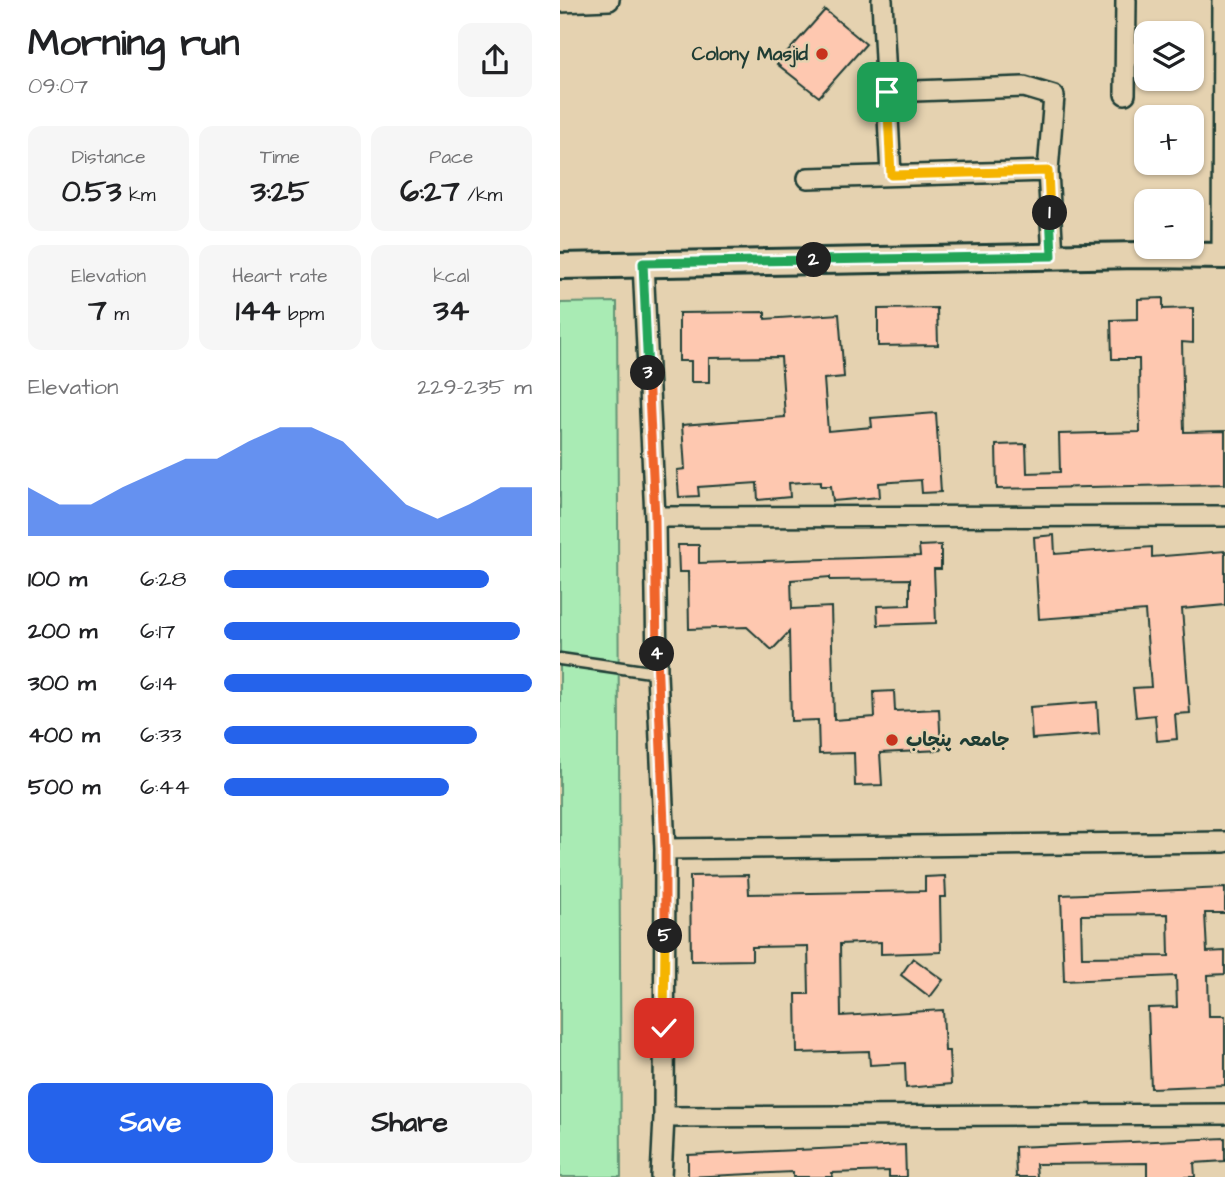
<!DOCTYPE html>
<html lang="en">
<head>
<meta charset="utf-8">
<style>
	:root { --surface:#fff; --page:#f6f6f6; --text:#202124; --muted:#757577; --accent:#2563eb }
	body { margin:0; font-family:"Architects Daughter","Playpen Sans Arabic",sans-serif; background:var(--page); color:var(--text); height:100vh; display:flex; flex-direction:column; font-size:26px; white-space:nowrap }
	* { box-sizing:border-box; margin:0 }
	p { font-size:23px; color:var(--muted) }
	.icon { flex:none; width:38px; height:38px; fill:none; stroke:currentColor; stroke-width:2; stroke-linecap:round; stroke-linejoin:round }
	.map { position:relative; flex:1; overflow:hidden }
	.side { display:flex; flex-direction:column; background:var(--surface); width:560px }
	.side>* { flex:none }
	.fabs { position:absolute; left:574px; top:21px; display:grid; gap:14px }
	.fabs a { display:grid; place-items:center; width:70px; height:70px; border-radius:14px; background:var(--surface); box-shadow:0 2px 5px #0004; font-size:35px }
	.pin { position:absolute; display:grid; place-items:center; width:60px; height:60px; color:#fff; margin:-30px; border-radius:14px; box-shadow:0 4px 10px #0006 }
	.km { position:absolute; width:35px; height:35px; margin:-18px; border-radius:50%; background:#222; color:#fff; font-size:19px; line-height:35px; text-align:center }
	.round { display:grid; place-items:center; flex:none; width:74px; height:74px; border-radius:14px; background:var(--page) }
	.summary { display:flex; align-items:center; justify-content:space-between; height:119px; padding:0 28px }
	h1 { font-size:38px; font-weight:700; line-height:52px }
	.metrics { display:grid; grid-template-columns:repeat(3,1fr); gap:10px; height:119px; padding:7px 28px }
	.metrics div { display:grid; align-content:center; border-radius:14px; background:var(--page); text-align:center }
	.metrics b { font-size:30px; font-weight:700 }
	.metrics small { font-size:19px; font-weight:400 }
	.metrics p { font-size:19px }
	.chart { height:196px; padding:14px 28px }
	.chart p { display:flex; justify-content:space-between }
	.chart svg { width:100%; height:126px; margin-top:7px; fill:var(--accent); opacity:.7 }
	.cta { display:flex; gap:14px; margin-top:auto; padding:14px 28px }
	.cta a { flex:1; height:80px; border-radius:14px; background:var(--accent); color:#fff; font-size:28px; font-weight:700; line-height:80px; text-align:center }
	.cta a+a { background:var(--page); color:var(--text) }
	ul { padding:0 28px; list-style:none; font-size:23px }
	li { display:grid; grid-template-columns:112px 84px 1fr; align-items:center; height:52px }
	li i { height:18px; border-radius:9px; background:var(--accent) }
	main { display:flex; flex:1; min-height:0 }
	.map>svg:first-child { display:block }
	.green { fill:#a9ebb4; stroke:#649474; stroke-width:2 }
	.building { fill:#fec8b0; stroke:#1f3d34; stroke-width:2; fill-rule:evenodd }
	.lines { fill:none; stroke-linecap:round; stroke-linejoin:round }
	.service-casing { stroke:#1f3d34; stroke-width:15 }
	.minor-casing { stroke:#1f3d34; stroke-width:24 }
	.tertiary-casing { stroke:#1f3d34; stroke-width:30 }
	.service { stroke:#e5d2b0; stroke-width:10 }
	.minor { stroke:#e5d2b0; stroke-width:19 }
	.tertiary { stroke:#e5d2b0; stroke-width:24 }
	.split-1-casing { stroke:#fff; stroke-width:14 }
	.split-2-casing { stroke:#fff; stroke-width:14 }
	.split-3-casing { stroke:#fff; stroke-width:14 }
	.split-4-casing { stroke:#fff; stroke-width:14 }
	.split-5-casing { stroke:#fff; stroke-width:14 }
	.split-6-casing { stroke:#fff; stroke-width:14 }
	.split-1 { stroke:#f5b400; stroke-width:9 }
	.split-2 { stroke:#22a559; stroke-width:9 }
	.split-3 { stroke:#22a559; stroke-width:9 }
	.split-4 { stroke:#f0652b; stroke-width:9 }
	.split-5 { stroke:#f0652b; stroke-width:9 }
	.split-6 { stroke:#f5b400; stroke-width:9 }
	.poi-dot { fill:#c8321e; stroke:#e5d2b0; stroke-width:2.5 }
	.labels { text-anchor:middle; dominant-baseline:central; stroke-width:5; stroke-linejoin:round; paint-order:stroke }
	.poi-label { font-size:19px; font-weight:bold; fill:#1f3d34; stroke:#e5d2b0; text-anchor:end }
</style>
</head>
<body>
<main>
<section class="side">
<div class="summary"><div><h1>Morning run</h1><p>09:07</p></div><a class="round"><svg class="icon" aria-label="share" viewBox="0 0 24 24"><path d="M12 15V3M7 8l5-5 5 5M5 13v7h14v-7"/></svg></a></div>
<div class="metrics">
<div><p>Distance</p><b>0.53<small> km</small></b></div>
<div><p>Time</p><b>3:25</b></div>
<div><p>Pace</p><b>6:27<small> /km</small></b></div>
</div>
<div class="metrics">
<div><p>Elevation</p><b>7<small> m</small></b></div>
<div><p>Heart rate</p><b>144<small> bpm</small></b></div>
<div><p>kcal</p><b>34</b></div>
</div>
<div class="chart"><p><span>Elevation</span>229–235 m</p>
<svg viewBox="0 0 160 44" preserveAspectRatio="none"><path d="M0 44V27L10 33L20 33L30 27L40 22L50 17L60 17L70 11L80 6L90 6L100 11L110 22L120 33L130 38L140 33L150 27L160 27V44z"/></svg>
</div>
<ul>
<li><b>100 m</b>6:28<i style="width:86%"></i></li>
<li><b>200 m</b>6:17<i style="width:96%"></i></li>
<li><b>300 m</b>6:14<i style="width:100%"></i></li>
<li><b>400 m</b>6:33<i style="width:82%"></i></li>
<li><b>500 m</b>6:44<i style="width:73%"></i></li>
</ul>
<div class="cta"><a>Save</a><a>Share</a></div>
</section>
<div class="map">
<svg width="665" height="1177" viewBox="0 0 665 1177">
	<rect width="100%" height="100%" fill="#e5d2b0"/>
	<filter id="ink" filterUnits="userSpaceOnUse"><feTurbulence type="fractalNoise" baseFrequency=".0143" numOctaves="2"/><feDisplacementMap in="SourceGraphic" scale="14" xChannelSelector="R" yChannelSelector="G"/><feConvolveMatrix kernelMatrix="1 2 1 2 8 2 1 2 1" color-interpolation-filters="sRGB"/></filter>
	<g filter="url(#ink)">
		<!-- green -->
		<path class="green" d="M57,302l4,875h-61v-874z"/>
		<!-- building -->
		<path class="building" d="M265,10l41,34 -47,53 -42,-33z
			M603,298v11l30,-1v35l-11,-1 2,90 41,-1v53l-228,5 -1,-44 30,-1 1,29 33,-1 -1,-38 81,-2 -1,-73h-27l-1,-39 27,-1v-20z
			M377,308l1,37 -60,1v-37z
			M205,312v7l74,-5 5,63 -20,2 4,52 44,-4 -1,-9 65,-5 5,79 -19,1 -1,-13 -42,3 1,14 -47,4 -2,-15h-10v-5l-32,2 1,14 -32,3 -1,-17 -59,4 1,9 -20,1 -2,-27 8,-1 -3,-44 103,-8 -4,-60 -72,1v24h-18v-21h-12v-48z
			M494,535l1,19 97,-7v10l73,-6v54l-43,4 8,104 -15,1 2,25 -20,2 -2,-26 -19,2 -3,-29 18,-1 -6,-76 -106,8 -5,-82z
			M118,545h21v18l221,-7 -1,-10 22,-1v24h-7l2,54 -58,2 -1,-19 33,-1v-26l-80,1v-3l-39,3 1,29 39,-2 3,113 41,-3 -1,-25 20,-1 1,20 44,-2 2,41 -61,3 2,32 -27,1 -1,-33 -35,1 -1,-34 -27,1 -2,-89 -17,18 -25,-23 -58,2 -1,-57h-9z
			M537,702l2,32 -67,5 -2,-32z
			M188,875l1,19 176,-3v-14l20,-1 1,21h-6l1,55 -60,2v-12l-41,2 1,72 102,-6 2,41h4l2,33 -45,4 -1,-25 -35,2 -1,-14 -72,2 -1,-59h13l-1,-48 -56,1v13l-61,1 -1,-85z
			M665,888v25h-20l2,39 18,-1v23l-17,1 1,41h16v69l-74,3 -3,-80 29,-1 -1,-31 -112,5 -3,-86zM608,914l1,42 -87,1 -1,-42z
			M353,958l30,22 -13,17 -29,-22z
			M665,1138v23l-31,2 1,14h-48v-14l-111,1 1,13h-21l-1,-30z
			M345,1145l1,32h-17v-6l-57,2 1,4h-40v-5l-105,5v-22z"/>
		<g class="lines">
			<!-- service casing -->
			<g class="service-casing">
				<path id="service" d="M0,659l97,14"/>
			</g>
			<!-- minor casing -->
			<g class="minor-casing">
				<path id="minor" d="M322,0l9,175
					M0,2l49,-2
					M327,92l137,-5 30,9 -6,75
					M565,94l1,-94
					M248,178l240,-7 5,85
					M662,256l1,-256
					M83,263l12,254 2,156 8,176 -1,268 -3,60
					M95,517l570,-1
					M105,849l560,-7
					M104,1117l561,-3"/>
			</g>
			<!-- tertiary casing -->
			<g class="tertiary-casing">
				<path id="tertiary" d="M0,266l580,-11 85,1"/>
			</g>
			<!-- service -->
			<use href="#service" class="service"/>
			<!-- minor -->
			<use href="#minor" class="minor"/>
			<!-- tertiary -->
			<use href="#tertiary" class="tertiary"/>
		</g>
	</g>
	<g class="lines" filter="url(#ink)">
		<!-- split-1 casing -->
		<g class="split-1-casing">
			<path id="split-1" d="M327,92l4,83 157,-4 2,42"/>
		</g>
		<!-- split-2 casing -->
		<g class="split-2-casing">
			<path id="split-2" d="M254,260l238,-4 -2,-43"/>
		</g>
		<!-- split-3 casing -->
		<g class="split-3-casing">
			<path id="split-3" d="M88,373l-5,-110 171,-3"/>
		</g>
		<!-- split-4 casing -->
		<g class="split-4-casing">
			<path id="split-4" d="M88,373l7,144 2,137"/>
		</g>
		<!-- split-5 casing -->
		<g class="split-5-casing">
			<path id="split-5" d="M97,654l8,195v87"/>
		</g>
		<!-- split-6 casing -->
		<g class="split-6-casing">
			<path id="split-6" d="M104,1028l1,-92"/>
		</g>
		<!-- split-1 -->
		<use href="#split-1" class="split-1"/>
		<!-- split-2 -->
		<use href="#split-2" class="split-2"/>
		<!-- split-3 -->
		<use href="#split-3" class="split-3"/>
		<!-- split-4 -->
		<use href="#split-4" class="split-4"/>
		<!-- split-5 -->
		<use href="#split-5" class="split-5"/>
		<!-- split-6 -->
		<use href="#split-6" class="split-6"/>
	</g>
	<!-- markers -->
	<g class="poi-dot">
		<circle cx="262" cy="54" r="7"/>
		<circle cx="332" cy="740" r="7"/>
	</g>
	<g class="labels">
		<!-- poi labels -->
		<g class="poi-label">
			<text x="248" y="54">Colony Masjid</text>
			<text x="346" y="740" text-anchor="start">جامعہ پنجاب</text>
		</g>
	</g>
</svg>
<div class="fabs">
<a><svg class="icon" aria-label="layers" viewBox="0 0 24 24"><path d="M12 4l9 5-9 5-9-5zM3 14l9 5 9-5"/></svg></a>
<a>+</a>
<a>−</a>
</div>
<div class="pin" style="left:327px;top:92px;background:#1e9e55"><svg class="icon" aria-label="arrive" viewBox="0 0 24 24"><path d="M6 21V4h12l-3 4 3 4H6"/></svg></div>
<div class="pin" style="left:104px;top:1028px;background:#d93025"><svg class="icon" aria-label="check" viewBox="0 0 24 24"><path d="M5 12l5 5 9-10"/></svg></div>
<b class="km" style="left:490px;top:213px">1</b>
<b class="km" style="left:254px;top:260px">2</b>
<b class="km" style="left:88px;top:373px">3</b>
<b class="km" style="left:97px;top:654px">4</b>
<b class="km" style="left:105px;top:936px">5</b>
</div>
</main>
</body>
</html>
